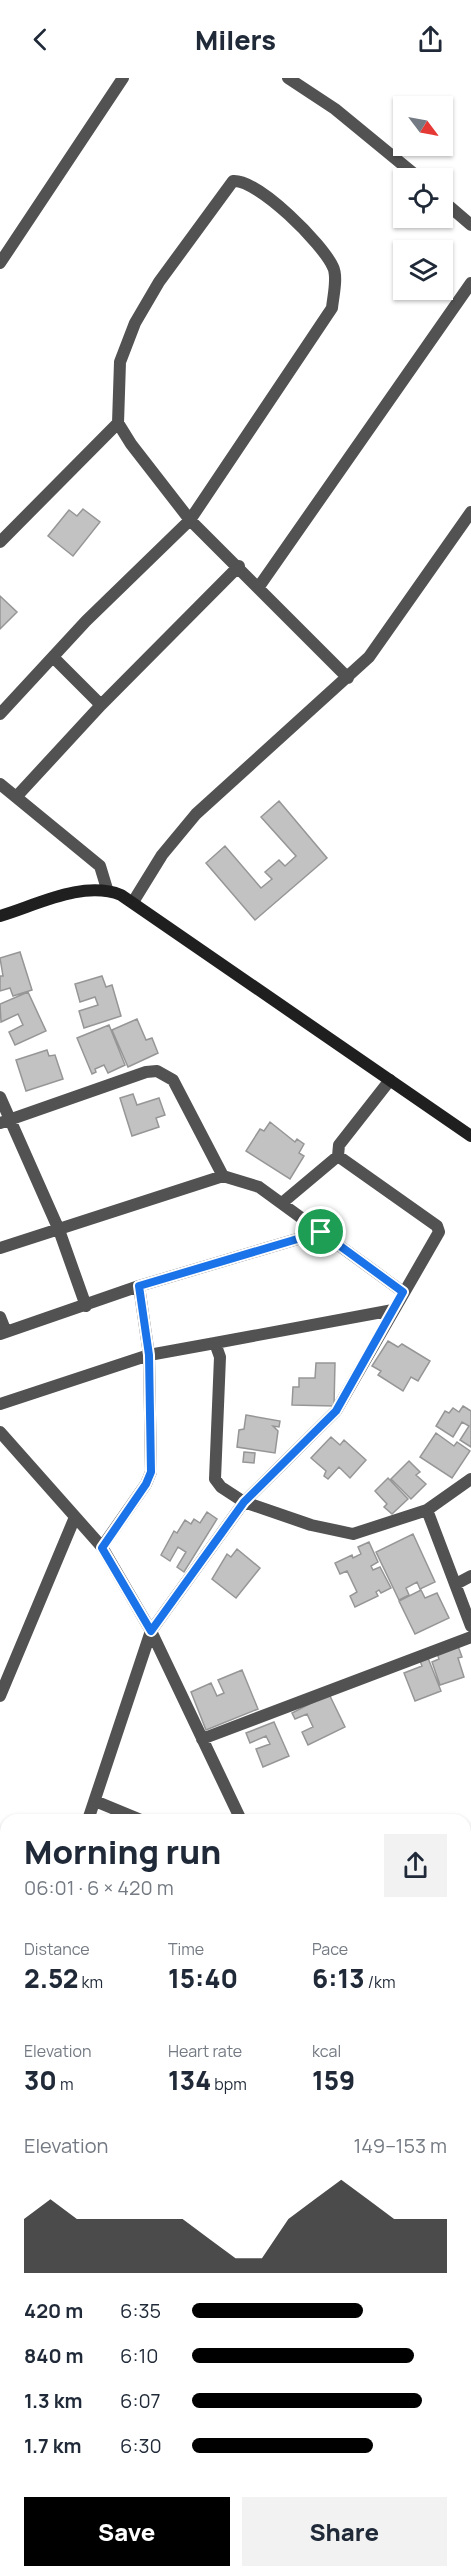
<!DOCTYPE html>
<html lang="en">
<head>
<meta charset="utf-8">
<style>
	:root { --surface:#fff; --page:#f2f2f3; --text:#1f2937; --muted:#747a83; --accent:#000 }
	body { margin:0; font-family:Manrope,sans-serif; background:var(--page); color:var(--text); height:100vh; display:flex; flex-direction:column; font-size:22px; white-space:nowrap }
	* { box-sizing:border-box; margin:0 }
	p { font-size:20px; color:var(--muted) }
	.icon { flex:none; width:33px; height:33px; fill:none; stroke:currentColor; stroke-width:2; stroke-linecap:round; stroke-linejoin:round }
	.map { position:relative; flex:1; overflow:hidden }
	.panel { position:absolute; left:0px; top:1736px; width:471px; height:764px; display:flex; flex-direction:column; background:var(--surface); border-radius:18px 18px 0 0; box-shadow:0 2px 4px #0004 }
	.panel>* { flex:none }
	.needle { width:39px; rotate:122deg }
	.controls { position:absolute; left:393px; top:18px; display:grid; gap:12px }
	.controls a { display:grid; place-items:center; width:60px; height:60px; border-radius:0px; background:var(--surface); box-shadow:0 2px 4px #0004; font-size:30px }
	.pin { position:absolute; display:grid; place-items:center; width:51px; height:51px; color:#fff; margin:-26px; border:3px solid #fff; border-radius:50%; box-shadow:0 2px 6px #0007 }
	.round { display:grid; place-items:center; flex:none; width:63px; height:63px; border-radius:0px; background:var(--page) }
	.head { display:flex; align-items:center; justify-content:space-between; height:102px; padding:0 24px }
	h1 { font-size:33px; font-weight:800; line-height:45px }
	.metrics { display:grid; grid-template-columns:repeat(3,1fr); gap:9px; height:102px; padding:6px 24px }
	.metrics div { display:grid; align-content:center }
	.metrics b { font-size:26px; font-weight:800 }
	.metrics small { font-size:16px; font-weight:400 }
	.metrics p { font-size:16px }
	.chart { height:168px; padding:12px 24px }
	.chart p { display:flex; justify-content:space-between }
	.chart svg { width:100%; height:108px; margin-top:6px; fill:var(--accent); opacity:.7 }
	.button { display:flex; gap:12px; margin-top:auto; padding:12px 24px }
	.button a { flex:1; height:69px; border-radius:0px; background:var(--accent); color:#fff; font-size:24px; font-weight:800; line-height:69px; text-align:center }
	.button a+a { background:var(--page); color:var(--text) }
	ul { padding:0 24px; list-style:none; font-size:20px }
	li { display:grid; grid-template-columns:96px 72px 1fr; align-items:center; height:45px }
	li i { height:15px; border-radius:8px; background:var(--accent) }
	header { display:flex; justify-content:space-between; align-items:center; height:78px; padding:0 24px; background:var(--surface); font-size:27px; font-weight:800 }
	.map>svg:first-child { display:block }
	.building { fill:#c2c2c2; stroke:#969696; stroke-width:1.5 }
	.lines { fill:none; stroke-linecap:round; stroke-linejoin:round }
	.street { stroke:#525252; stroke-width:12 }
	.secondary { stroke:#1f1f1f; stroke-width:12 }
	.route-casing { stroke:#fff; stroke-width:12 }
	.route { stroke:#1a73e8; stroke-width:8 }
</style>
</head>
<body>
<header><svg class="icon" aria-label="back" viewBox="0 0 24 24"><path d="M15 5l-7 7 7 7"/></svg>Milers<svg class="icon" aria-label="share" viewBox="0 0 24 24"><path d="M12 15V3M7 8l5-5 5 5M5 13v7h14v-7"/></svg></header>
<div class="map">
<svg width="471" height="2498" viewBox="0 0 471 2498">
	<rect width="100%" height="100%" fill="#fff"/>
	<!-- building -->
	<path class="building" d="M83,431l17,13 -27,34 -25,-20 21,-26 8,6z
		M0,518l17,16 -17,17z
		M279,723l48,57 -72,62 -49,-57 19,-17 36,42 11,-9 -7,-7 14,-12 6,6 11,-10 -35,-39z
		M20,874l12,38 -19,6 -3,-8 -10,3v-15h3l-3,-18z
		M102,898l4,11 6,-2 9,31 -37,12 -5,-17 19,-6 -3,-8 -15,5 -5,-18z
		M28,914l18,39 -31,14 -6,-13 14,-7 -5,-11 -17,8 -1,-18z
		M137,941l9,21 6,-2 6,15 -30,14 -16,-37z
		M109,947l16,40 -17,8 -4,-8 -9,4 1,3 -4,2 -15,-36z
		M47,972l2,6 6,-1 8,24 -37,12 -10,-31z
		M133,1016l4,11 22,-7 6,17 -9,3 3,9 -27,9 -12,-38z
		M270,1044l25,20 2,-3 7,5 -5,9 5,3 -14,23 -44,-28 14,-22 4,2z
		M388,1263l10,6 4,-3 28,17 -12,20 -7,-4 -8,14 -25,-16 3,-4 -9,-5z
		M316,1285h19l-1,43 -42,-1 1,-18h6v-9h16z
		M463,1328l8,5v36l-11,-7 9,-14 -7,-4 -9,15 -17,-11 9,-15 4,2 4,-5 6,4z
		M246,1337l34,6 -1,6 -6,-1 5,5 -3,22 -38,-6 2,-17 5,-1z
		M436,1355l18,13 3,-4 13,9 -18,27 -32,-21z
		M331,1359l9,8 4,-5 22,20 -16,18 -11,-11 -11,12 -4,-3 2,-5 -15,-13z
		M244,1374l11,1 -1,10 -11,-1z
		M409,1383l11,11 -4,3 10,9 -15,15 -20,-20z
		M388,1400l20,21 -16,15 -8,-7 3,-3 -12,-13z
		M207,1434l10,7 -33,53 -7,-5 9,-15 -8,-5 -8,14 -9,-6 13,-24 3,2 8,-13 6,4 3,-5 6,4z
		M413,1456l22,48 -15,7 -3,-7 -11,6 3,7 -10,5 -23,-48z
		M369,1464l9,20 -7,4 2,4 7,-3 11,21 -10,5 -2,-3 -3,2 2,4 -23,11 -5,-11 7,-4 -10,-21 -7,3 -5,-11 17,-8 1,3 8,-4 -3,-7z
		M237,1471l23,19 -24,30 -24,-19 15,-25 4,3z
		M421,1512l4,8 12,-5 12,25 -34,16 -16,-33z
		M458,1568l4,11 -4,1 6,19 -24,8 -8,-23 7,-3 -2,-6z
		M428,1580l13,33 -26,10 -11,-28 18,-7 -2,-5z
		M242,1592l16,39 -52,21 -15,-38 20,-9 6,13 7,-3 -6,-13z
		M329,1616l16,33 -37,18 -6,-13 11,-5 -6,-13 -12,5 -3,-6z
		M274,1644l15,34 -26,11 -7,-18 14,-5 -4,-8 -16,7 -4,-10z"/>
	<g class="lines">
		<!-- street -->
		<path class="street" d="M288,0l47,31 84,69
			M442,122l29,25
			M0,185l123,-185
			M0,464l118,-119
			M258,510l213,-305
			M53,579l48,48
			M0,636l86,-93 104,-101 142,-212c1,-11 6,-31 1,-41 -10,-23 -75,-88 -100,-86l-74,101 -24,41 -15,39 -2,61 13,21 59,76 158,158
			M0,706l100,82 7,23
			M17,718l84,-91 138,-139
			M133,824l29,-47 34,-41 173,-157 102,-145
			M390,1002l-51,65 -1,11 99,70 2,6 -103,179 -92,91 67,23 42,9 74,-24
			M0,1019l59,133 27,76
			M0,1045l146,-51 11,-1 16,9 50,96
			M282,1125l56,-47
			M0,1170l223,-72 36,11 144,105
			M0,1239l6,15
			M0,1256l139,-48 182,-54
			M215,1265l178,-33
			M0,1326l149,-49 66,-12 5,14 -5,122 6,8 23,15 -93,129 -63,189
			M0,1354l102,115 49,84 90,189
			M471,1401l-44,31 44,116
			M102,1469l44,-63 5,-12 -2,-117 -10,-69
			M456,1506l15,-8
			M0,1618l75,-179
			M202,1661l269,-102
			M95,1723l46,19
			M465,1763l6,-2
			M0,1960l6,5
			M0,2051l6,-18
			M465,2240l6,-6
			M465,2472l6,-6
			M238,2493l5,5
			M440,2498l5,-5"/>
		<!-- secondary -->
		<path class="secondary" d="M0,838c37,-11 83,-36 121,-21l350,241"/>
	</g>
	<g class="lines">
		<!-- route casing -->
		<g class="route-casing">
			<path id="route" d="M321,1154l82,60 -67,119 -92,91 -93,129 -49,-83 44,-64 5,-12 -2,-117 -10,-69z"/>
		</g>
		<!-- route -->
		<use href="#route" class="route"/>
	</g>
</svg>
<div class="controls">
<a><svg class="needle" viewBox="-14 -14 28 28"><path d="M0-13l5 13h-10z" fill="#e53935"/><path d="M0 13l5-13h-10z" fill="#747a83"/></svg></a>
<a><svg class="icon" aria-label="locate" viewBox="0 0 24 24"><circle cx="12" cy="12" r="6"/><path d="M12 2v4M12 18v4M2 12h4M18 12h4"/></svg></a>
<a><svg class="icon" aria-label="layers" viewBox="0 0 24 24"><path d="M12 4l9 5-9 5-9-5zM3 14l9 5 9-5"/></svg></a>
</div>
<div class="pin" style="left:321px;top:1154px;background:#1e9e55"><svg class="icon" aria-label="arrive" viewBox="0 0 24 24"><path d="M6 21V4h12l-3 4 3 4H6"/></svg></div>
<section class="panel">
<div class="head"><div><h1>Morning run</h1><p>06:01 · 6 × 420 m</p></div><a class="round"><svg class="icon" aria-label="share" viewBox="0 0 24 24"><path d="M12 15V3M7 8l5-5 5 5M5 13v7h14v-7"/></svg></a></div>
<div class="metrics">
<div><p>Distance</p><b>2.52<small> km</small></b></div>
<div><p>Time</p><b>15:40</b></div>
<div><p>Pace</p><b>6:13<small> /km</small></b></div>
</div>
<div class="metrics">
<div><p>Elevation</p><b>30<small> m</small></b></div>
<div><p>Heart rate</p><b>134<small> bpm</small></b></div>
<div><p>kcal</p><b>159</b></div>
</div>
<div class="chart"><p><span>Elevation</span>149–153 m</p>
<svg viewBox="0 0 160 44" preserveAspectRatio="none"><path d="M0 44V22L10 14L20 22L30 22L40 22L50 22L60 22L70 30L80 38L90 38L100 22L110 14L120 6L130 14L140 22L150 22L160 22V44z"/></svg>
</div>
<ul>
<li><b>420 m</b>6:35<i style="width:67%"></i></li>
<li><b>840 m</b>6:10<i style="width:87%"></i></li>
<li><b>1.3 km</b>6:07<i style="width:90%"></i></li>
<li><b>1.7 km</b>6:30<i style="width:71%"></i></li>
</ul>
<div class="button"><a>Save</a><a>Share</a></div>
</section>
</div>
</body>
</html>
